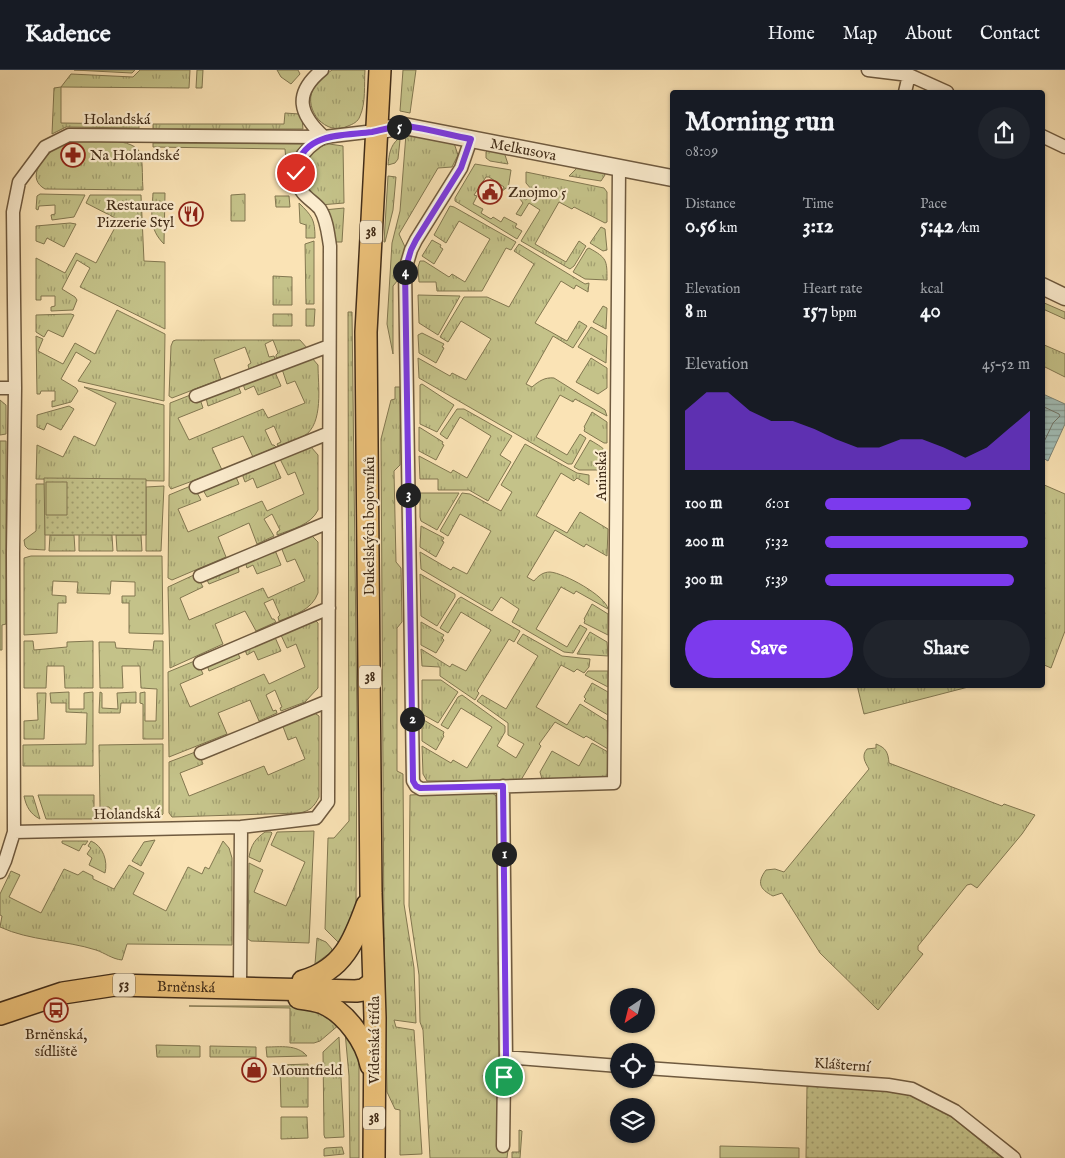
<!DOCTYPE html>
<html lang="en">
<head>
<meta charset="utf-8">
<style>
	:root { --surface:#171b24; --page:#20242c; --text:#f1f3f6; --muted:#9ea1a6; --line:#363941; --accent:#7c3aed }
	body { margin:0; font-family:"IM FELL English",serif; background:var(--page); color:var(--text); height:100vh; display:flex; flex-direction:column; font-size:19px; white-space:nowrap }
	* { box-sizing:border-box; margin:0 }
	p { font-size:16px; color:var(--muted) }
	.icon { flex:none; width:28px; height:28px; fill:none; stroke:currentColor; stroke-width:2; stroke-linecap:round; stroke-linejoin:round }
	.map { position:relative; flex:1; overflow:hidden }
	.sheet { position:absolute; left:670px; top:20px; width:375px; height:598px; display:flex; flex-direction:column; background:var(--surface); border-radius:5px; box-shadow:0 1px 4px #0004 }
	.sheet>* { flex:none }
	.needle { width:32px; rotate:215deg }
	.controls { position:absolute; left:610px; top:918px; display:grid; gap:10px }
	.controls a { display:grid; place-items:center; width:45px; height:45px; border-radius:50%; background:var(--surface); box-shadow:0 1px 4px #0004; font-size:25px }
	.pin { position:absolute; display:grid; place-items:center; width:42px; height:42px; color:#fff; margin:-21px; border:2px solid #fff; border-radius:50%; box-shadow:0 1px 5px #0007 }
	.km { position:absolute; width:25px; height:25px; margin:-12px; border-radius:50%; background:#222; color:#fff; font-size:14px; line-height:25px; text-align:center }
	.round { display:grid; place-items:center; flex:none; width:52px; height:52px; border-radius:26px; background:var(--page) }
	.head { display:flex; align-items:center; justify-content:space-between; height:85px; padding:0 15px }
	h1 { font-size:28px; font-weight:800; line-height:38px }
	.metrics { display:grid; grid-template-columns:repeat(3,1fr); gap:8px; height:85px; padding:5px 15px }
	.metrics div { display:grid; align-content:center }
	.metrics b { font-size:21px; font-weight:800 }
	.metrics small { font-size:14px; font-weight:400 }
	.metrics p { font-size:14px }
	.chart { height:140px; padding:10px 15px }
	.chart p { display:flex; justify-content:space-between }
	.chart svg { width:100%; height:90px; margin-top:5px; fill:var(--accent); opacity:.7 }
	.cta { display:flex; gap:10px; margin-top:auto; padding:10px 15px }
	.cta a { flex:1; height:58px; border-radius:30px; background:var(--accent); color:#fff; font-size:20px; font-weight:800; line-height:58px; text-align:center }
	.cta a+a { background:var(--page); color:var(--text) }
	ul { padding:0 15px; list-style:none; font-size:16px }
	li { display:grid; grid-template-columns:80px 60px 1fr; align-items:center; height:38px }
	li i { height:12px; border-radius:6px; background:var(--accent) }
	header { display:flex; align-items:center; gap:30px; box-sizing:border-box; height:70px; padding:0 25px; background:var(--surface); border-bottom:1px solid var(--line) }
	header strong { font-size:24px }
	nav { display:flex; gap:28px; margin-inline-start:auto; font-size:18px }
	.map>svg:first-child { display:block }
	.grass { fill:url(#grass-tufts); stroke:#827750 }
	.park { fill:url(#park-dots); stroke:#827750 }
	.pitch { fill:#c4c289; stroke:#827750 }
	.water { fill:url(#water-rules); stroke:#7b8377 }
	.lines { fill:none; stroke-linecap:round; stroke-linejoin:round }
	.shore { stroke:#717467; stroke-width:1 }
	.minor-casing { stroke:#6f5a3f; stroke-width:15 }
	.tertiary-casing { stroke:#6f5a3f; stroke-width:19 }
	.primary-casing { stroke:#412c18; stroke-width:24 }
	.minor { stroke:#fcedcf; stroke-width:12 }
	.tertiary { stroke:#fcedcf; stroke-width:16 }
	.primary { stroke:#edc27a; stroke-width:21 }
	.route-casing { stroke:#fff; stroke-width:10 }
	.route { stroke:#7c3aed; stroke-width:6 }
	.labels { text-anchor:middle; dominant-baseline:central; stroke-width:4.5; stroke-linejoin:round; paint-order:stroke }
	.shield { fill:#fcedcf; stroke:#79664f; stroke-width:1 }
	.shield-label { font-size:14px; font-weight:bold; fill:#412c18 }
	.street-label { font-size:15px; fill:#412c18; stroke:#fcedcf }
	.poi-label { font-size:15px; fill:#412c18; stroke:#fcedcf; text-anchor:start }
</style>
</head>
<body>
<header>
<strong>Kadence</strong>
<nav><a>Home</a><a>Map</a><a>About</a><a>Contact</a></nav>
</header>
<div class="map">
<svg width="1065" height="1088" viewBox="0 0 1065 1088">
	<defs>
		<pattern id="grass-tufts" width="24" height="20" patternUnits="userSpaceOnUse" patternTransform="scale(1.25)"><rect width="24" height="20" fill="#c4c289"/><path d="M3 7l-1-3M5 7V3M7 7l1-3M15 17l-1-3M17 17v-4M19 17l1-3" fill="none" stroke="#a19e6f"/></pattern>
		<pattern id="park-dots" width="8" height="8" patternUnits="userSpaceOnUse" patternTransform="scale(1.25)"><rect width="8" height="8" fill="#c4c289"/><path d="M2 2h.1M6 6h.1" fill="none" stroke="#a19e6f" stroke-width="1.8" stroke-linecap="round"/></pattern>
		<pattern id="water-rules" width="6" height="5" patternUnits="userSpaceOnUse" patternTransform="scale(1.25)"><rect width="6" height="5" fill="#a1bdb6"/><path d="M0 2.5h6" fill="none" stroke="#859a93"/></pattern>
	</defs>
	<rect width="100%" height="100%" fill="#fae3b5"/>
	<filter id="stains"><feTurbulence type="fractalNoise" baseFrequency=".004" numOctaves="4"/><feColorMatrix values="0 0 0 0 .2 0 0 0 0 .09 0 0 0 0 .02 0 0 0 .5 -.17"/></filter>
	<radialGradient id="worn" r=".72"><stop offset=".6" stop-color="#630" stop-opacity="0"/><stop offset="1" stop-color="#630" stop-opacity=".3"/></radialGradient>
	<!-- grass -->
	<path class="grass" d="M74,0h61l-3,3z
		M140,0h50l-1,18 -128,-1v36l78,1v4l-73,-1 -14,7 2,-46 7,-1 10,-13 62,3z
		M197,0h6l-1,18h-6z
		M277,0h21l2,4 -9,10 -10,-7z
		M332,0h33c-1,14 1,33 -5,46 -2,6 -7,8 -12,10 -22,11 -45,-16 -35,-37 4,-8 12,-14 19,-19z
		M403,0h13l-6,43 -10,-2z
		M285,43l14,1 3,4 1,11h-150v-5h131z
		M406,64l48,9 4,12 -6,12 -14,1 -39,66 6,13 -5,19 -2,14 -5,6v68l-6,-30 5,-81 8,-32z
		M398,69l2,1 -2,19 -3,4 -7,2c1,-10 2,-19 10,-26z
		M75,71c16,0 61,-5 66,14 2,11 1,24 2,35l-98,-1c-18,-10 -5,-29 8,-39 6,-5 15,-7 22,-9z
		M153,73l156,1 -11,11 -12,6 -1,-12 -132,-2z
		M329,74l14,2 1,57 -24,2 -16,-17 -3,-14 2,-11 15,-16z
		M489,79l15,3 4,12 -18,-3 -4,-3v-6z
		M475,94l36,6 -3,19 -2,-1 -5,4 3,-5 -15,-10h-3l-12,18 3,1 -4,8 10,5 -2,4 10,6 2,-2 8,5 3,-5 13,7 -2,3 7,4 -5,8 -62,-38v-3z
		M579,96l24,5 2,4 -4,6 -32,-5z
		M526,102l78,16 3,4v30l-2,1 -31,-16 -2,2 -13,-7 -24,42 31,18 13,-21 7,5 -12,20 -4,3 -49,-28 19,-31 -11,-7 -8,13 -5,-2 7,-11 -6,-8 9,5 6,-10 -6,-7z
		M388,106l8,1 -3,33 -8,32h-1z
		M153,123h12l-1,51c-16,-16 -12,-30 -11,-51z
		M40,124l45,1 -11,22 -22,3 -1,-5 4,-1v-9l-16,1 -1,4 -2,-1 1,-13z
		M245,124v27h-14v-26z
		M90,125h51l3,66 21,1v67l-85,-42 10,-19 -13,-8 -15,29 13,8 2,3 -4,10 -22,1v-4l4,-1v-10h-14v4h-5v-42l29,15 11,-20 20,10 23,-43 -33,-17z
		M275,126h14l1,11h-14z
		M299,133c13,13 16,16 16,35h-9v-13l-6,-2z
		M450,136l4,1 62,35 -5,8 -5,-2 -24,43h-45l-1,-9h-17l-1,-15 2,-6h4l25,16 3,-3 13,8 25,-43 -31,-18 -13,22 -12,-8z
		M344,138l-2,34h-11l-7,-32z
		M70,153l6,1 -12,23 -17,-9 -3,6 -8,-3v-15z
		M601,157l4,2 2,21 -4,1 -13,-8z
		M432,170l9,5 -1,2 3,2 -9,15 -12,-8z
		M314,171v63h-8l-1,-60z
		M519,174l66,40 4,-1 -1,9 -12,-7 -2,4 -13,-8 -26,42 32,18 12,-20 8,5 -14,22 -20,-12 -27,48 6,3c7,-6 13,-10 22,-9l51,32 2,6 -32,-17 -2,3 -13,-7 -24,42 31,18 13,-21 6,4 -14,26h-4l-149,-86 -1,-20 32,18 2,-3 14,7 25,-41 -30,-18 -13,21 -8,-5 24,-40h23l22,10 25,-43 -20,-13z
		M589,178c18,10 18,12 18,32l-22,-1 -12,-7 14,-23z
		M273,206l19,1v28h-19z
		M418,225l42,1 -22,39 -19,-12z
		M1042,232l23,10v7l-22,-10z
		M603,236l4,2 -1,21 -13,-7z
		M306,239h9l-1,17h-8z
		M117,240l48,24 -1,67 -86,-20 13,-20 -15,-9 -15,27 15,9 2,3 -7,11 -19,5v-6h3v-10h-14l-1,3h-3l-1,-58 7,3 -5,12 25,13 12,-21 20,11z
		M348,242h4l5,412 -1,188 -13,35 -18,-18 3,-91h6l15,-17z
		M71,244l3,1 -11,22 -15,-7 -4,7 -8,-5v-17z
		M273,244h19v12h-19z
		M591,257l16,9 -1,27 -28,-16z
		M422,263l22,11 -2,3 2,1 -8,15 -17,-10 -1,-18z
		M176,270h124l7,8 -31,10v-3l2,-2 -5,-13 -8,4 4,13 5,-1 1,3 -26,10 -1,-4 3,-2 -6,-16 -31,12 7,20 -49,19 -3,-2 2,-50 2,-5z
		M1042,274l23,10v23l-22,-11z
		M312,288l6,7c0,20 6,59 -14,71 -7,4 -17,7 -26,10l-1,-2 4,-2 -7,-16 -9,4 7,15h2l2,2 -23,10 -10,-21 -31,12 10,22 -51,19 -2,-3 1,-83 23,-9 7,5 3,9 -25,10 11,22 74,-31 5,9 37,-15 -10,-22 -8,3 -5,-15z
		M591,288l16,10v20l-9,6 -22,-12z
		M275,302l6,14 -23,9 -4,-9 -9,4 -2,-6z
		M422,314l32,21 -17,27 -17,-8v-39z
		M238,316l3,7 -33,13 -2,-8z
		M84,317l80,18v76l-128,-2 1,-34 26,12 11,-21 21,10 21,-43z
		M395,317h5v78l-6,6 2,91 5,6 1,54 -5,6v143l6,3 1,130 10,64 2,55 -22,-3 2,7 18,3 8,124 -22,1v-45l-5,-1 -8,-17 -3,-154 -3,-499 10,-39 4,-1z
		M0,330l6,5v29l-6,1z
		M69,336l5,3 -13,21 -14,-7 -3,7 -7,-3v-12z
		M457,339h7l48,27 -12,19 11,7 -23,39 -19,-11h-31v-11h-18l-1,-23 32,17 2,-3 14,8 24,-42 -31,-19 -13,22 -7,-5z
		M592,342l15,10v21h-3l-20,-12 1,-3 -1,-1z
		M419,357l24,15 -1,2 2,1 -8,15 -17,-9z
		M590,370c18,11 17,9 17,30h-28l-5,-3z
		M0,371h6v183l-4,1v25h-2z
		M525,374l52,29 12,2v10l-12,-7 -3,3 -13,-8 -25,43 31,17 13,-21 28,17 -1,27 -21,-12 -2,3 -29,-17 -28,47 7,4c4,-5 9,-9 16,-9 14,1 56,24 58,37l-32,-18 -2,3 -13,-7 -25,42 31,18 13,-22 7,4 -14,24 -9,-1 -52,-30 7,-13 -18,-12 -9,14 -71,-42 -1,-17 31,18 2,-3 14,7 24,-43 -31,-17 -12,22 -8,-5 22,-38 8,1 31,17 11,-19 -11,-7z
		M311,377l7,8v55c-7,15 -26,19 -41,25v-3l3,-2 -8,-16 -8,5 10,17 -17,8 -8,-21 -31,14 8,20 -54,23 -4,-2 1,-83 24,-10 8,15 -23,9 10,23 74,-31 5,10 37,-17 -9,-22 -7,3 -8,-16z
		M274,392l7,16 -24,10 -4,-10 -8,4 -3,-8z
		M236,407l3,7 -32,13 -4,-7z
		M36,414h9v66l-17,-1 -3,-3 -1,-6 12,-9z
		M1042,414l23,10v137l-14,37 -9,-4z
		M164,416l-3,65h-15v-64z
		M420,423h39l-22,37 -16,-9 -1,-4z
		M421,456l23,12 -2,3 2,1 -8,15 -16,-10z
		M79,464l33,1 1,16h-34z
		M50,465h24l1,16h-26z
		M116,465h25l1,16h-25z
		M311,465l7,7v51c-6,17 -24,22 -39,28l-1,-4 2,-2 -7,-16 -9,4 8,16h2l2,3 -20,9 -11,-20 -30,13 8,20 -53,24 -2,-81 28,-13 7,13 -23,11 9,22 74,-32 5,10 37,-17 -10,-22 -8,3 -6,-15z
		M275,480l6,15 -24,9 -4,-9 -6,3 -2,-6z
		M31,486h131l1,78 -34,-1v-30h-7v-7h13v-14l-24,-1 -1,13 -33,-1 1,-11 -25,-1 -1,14 14,1v7h-8l-1,30 -33,2v-77z
		M238,495l1,7 -30,12 -3,-6z
		M420,504l35,20v3l-18,29 -16,-10z
		M461,527l59,34 -6,11 -5,-3 -32,52 2,2 -4,7 -35,-24v-9l-18,-1 -1,-17 29,18 2,-3 14,7 25,-41 -30,-18 -13,21 -8,-5 18,-29z
		M592,534l16,10v21l-24,-12 1,-3 -1,-1z
		M313,548l5,5v65l-13,14 -24,9 -1,-3 2,-1 -7,-17 -9,5 7,16 3,-1 1,3 -18,8 -9,-21 -32,13 9,21 -58,23 -1,-85 29,-12 6,14 -23,10 10,23 74,-33 5,10 36,-17 -9,-23 -9,4 -7,-15z
		M421,552l23,13 -2,3 2,2 -8,13 -15,-8z
		M590,562l17,10 1,14 -31,-2z
		M523,564l39,22 28,3 -1,8 -5,6 -7,-4 -3,3 -13,-7 -25,42 31,18 13,-21 27,17 1,28 -22,-13 -2,2 -29,-16 -16,22 2,2 -20,34 -94,1 -4,-7 -1,-28 29,17 2,-3 14,8 25,-41 -31,-19 -13,21 -7,-4 17,-28 4,-2 43,31v6l-8,14 19,12 8,-14 -16,-9v-12l-31,-22 5,-6 24,14 32,-53 -21,-13z
		M274,565l7,16 -23,9 -4,-9 -7,4 -3,-7z
		M24,571h9l1,9 33,-3v-5l26,-1v47h-28l-1,-22h-17l-1,22h-22z
		M154,571h9v98h-20v-35l-3,-1v-10l5,-1v29h11l1,-32 -16,-1 -1,-22h-18l1,22h-23l-1,-46h16l1,6 37,2z
		M237,581l3,7 -31,13 -2,-6z
		M588,601h20v16l-23,-12z
		M422,610h19l17,12 -20,31 -16,-9z
		M592,613l16,9v23l-24,-14 2,-2 -2,-2z
		M857,615h119l-112,29z
		M69,622v17h15v-16l9,-1v74h-70v-21l63,-1 1,-31 -21,-1v-9h-15l-1,-10z
		M100,622l2,1v15l16,1 -1,-16 19,-1v11h-15l-1,10h-21z
		M37,623h9l-2,46h-20v-18l14,-1z
		M313,642l6,4v81c-5,10 -9,14 -20,16l-127,4 -3,-4v-51l29,-11 5,13 -23,9 9,23 75,-30 4,9 37,-16 -9,-22 -8,3 -6,-16z
		M422,649l22,13 -1,3 1,1 -8,14 -14,-9z
		M592,673l16,9v25l-66,2 -2,-7 12,-21 27,15z
		M163,674v70l-3,3 -48,2v-8l-3,-4h-9l-1,-62z
		M876,674c10,4 12,8 13,19l113,43 2,-2 31,11 -13,19 -45,54 -6,-4 -4,1 -49,61v4l5,4 -45,56 -58,-57 -38,-60 -9,3c-14,-7 -16,-14 -7,-26l9,-1 9,3 85,-103c-4,-7 -8,-13 -2,-20l9,-1z
		M490,721l6,5 2,4 1,348 9,2 -1,8h-77l-7,-128 -3,-8 -1,-47 -10,-69 1,-111z
		M38,725h56v24h-48z
		M24,726h9l7,23c-10,-5 -14,-13 -16,-23z
		M314,761l-5,112 -58,-2 -3,-2 1,-76 14,7 -9,22 32,14 19,-44 -34,-17 6,-13z
		M265,762h6l1,1 -12,29 -11,-5c2,-12 6,-18 16,-25z
		M155,770l-14,26 -9,-5 12,-19z
		M62,771h26l-3,4 -2,-1 -4,7 -17,-8z
		M91,771c12,5 17,20 14,32l-16,-8 3,-7 -5,-4 4,-6 -3,-2z
		M223,771l6,7 3,10v87l-105,-1 -5,16c-10,-1 -17,-7 -26,-10 -31,-10 -66,-9 -96,-23l2,-11 -2,-1v-21l11,-23 9,4 -11,22 32,16 23,-44 14,6 5,-4 10,5v3l21,10 15,-24 15,8 -11,21 33,17 22,-44 14,7 3,-7 4,2z
		M317,868l9,4 6,7 -1,3 -16,12z
		M189,936h119l32,18 -20,17 -6,2h-24v-35z
		M345,962l12,21 2,13v92h-9l-1,-82z
		M339,967l5,100 -19,1 -1,-3 -1,-83z
		M156,975l44,1v11h-43z
		M210,976l46,1v10h-46z
		M266,977c14,0 31,-3 41,9l-40,1z
		M308,994v43h-27l-1,-42z
		M281,1047h26l1,21 -27,1z
		M519,1060l3,1 -2,27h-8v-6h7z
		M342,1077l2,7 -20,2v-7l2,-1z"/>
	<!-- park -->
	<path class="park" d="M44,408l102,1v56h-101z
		M807,1015l81,6 22,4 40,21 52,42h-196z"/>
	<!-- pitch -->
	<path class="pitch" d="M46,412h21v33h-21z
		M720,1076l79,2v10h-79z"/>
	<!-- water -->
	<path class="water" d="M1043,324l22,10v20l-17,37 -5,-3z"/>
	<g class="lines">
		<!-- shore -->
		<path class="shore" d="M1042,336l17,8 1,2 -7,7 -11,23"/>
		<!-- minor casing -->
		<g class="minor-casing">
			<path id="minor" d="M322,0c-29,24 -23,44 2,67
				M868,0l41,5 38,17
				M905,22l4,-17
				M1042,66l23,11
				M471,69l-10,29 -45,72 -5,10 -6,20 8,511 3,5 5,3 193,-6 5,-614
				M0,318h15
				M196,326l133,-50
				M196,417l133,-54
				M200,506l129,-54
				M200,593l129,-55
				M201,683l127,-52
				M503,716l3,271 -2,20 -1,69
				M14,762l227,-5 75,-9 12,-16 2,-556c-2,-12 -3,-26 -10,-37 -5,-6 -12,-10 -17,-16 -18,-23 1,-45 21,-56
				M0,802l5,-11 9,-29 -1,-278 2,-166 -2,-176 6,-30 26,-35 24,-12 255,2 51,-6
				M240,917l1,-160
				M506,987l113,9
				M646,998l242,17 24,4 43,22 59,47"/>
		</g>
		<!-- tertiary casing -->
		<g class="tertiary-casing">
			<g id="tertiary">
				<path id="s1" d="M375,61l29,-5 268,52"/>
				<path d="M1042,216l23,11"/>
			</g>
		</g>
		<!-- primary casing -->
		<g class="primary-casing">
			<g id="primary">
				<path d="M303,911c40,-11 51,-40 64,-76"/>
				<path d="M299,928c8,1 16,2 24,5 23,10 43,38 48,62"/>
				<path id="s2" d="M0,944l63,-21 52,-8 241,6 7,-1 10,-7"/>
				<path d="M374,1088l1,-140 -4,-125 -5,-561 14,-262"/>
			</g>
		</g>
		<!-- minor -->
		<use href="#minor" class="minor"/>
		<!-- tertiary -->
		<use href="#tertiary" class="tertiary"/>
		<!-- primary -->
		<use href="#primary" class="primary"/>
	</g>
	<g class="lines">
		<!-- route casing -->
		<g class="route-casing">
			<path id="route" d="M296,103c4,-41 46,-37 76,-41 11,-2 24,-7 35,-6 21,3 43,9 64,13l-10,29 -45,72 -5,10 -6,20 8,511 3,5 4,2 83,-2 3,271 -2,20"/>
		</g>
		<!-- route -->
		<use href="#route" class="route"/>
	</g>
	<!-- icons -->
	<defs>
		<g id="pharmacy-ring" transform="scale(1.25)"><circle r="9.5" fill="#fcedcf" stroke="#8f2418" stroke-width="1.5"/><path d="M-2-6h4v4h4v4h-4v4h-4v-4h-4v-4h4Z" fill="#8f2418"/></g>
		<g id="civic-ring" transform="scale(1.25)"><circle r="9.5" fill="#fcedcf" stroke="#8f2418" stroke-width="1.5"/><path d="M-.6-6.5H3V-4.5H.6V-3L4-1V1h2V6H-6V1h2V-1L-.6-3ZM-1.2 2.5V6h2.4V2.5Z" fill="#8f2418"/></g>
		<g id="restaurant-ring" transform="scale(1.25)"><circle r="9.5" fill="#fcedcf" stroke="#8f2418" stroke-width="1.5"/><path d="M-5-6h1v4h1v-4h1v4h1v-4h1v5L-1.5 .5V6h-2V.5L-5-1ZM5-6V6H3V1.5H1.5Q1.5-4 5-6Z" fill="#8f2418"/></g>
		<g id="bus-ring" transform="scale(1.25)"><circle r="9.5" fill="#fcedcf" stroke="#8f2418" stroke-width="1.5"/><path d="M-5-6H5V4H4V6H2V4H-2V6H-4V4H-5ZM-3.5-4V0h7V-4ZM-3.5 1.2v1.5H-2V1.2ZM2 1.2v1.5H3.5V1.2Z" fill="#8f2418"/></g>
		<g id="shop-ring" transform="scale(1.25)"><circle r="9.5" fill="#fcedcf" stroke="#8f2418" stroke-width="1.5"/><path d="M-5-2.5h2.3a2.7 3.5 0 0 1 5.4 0H5L5.5 6h-11ZM-1.5-2.5h3a1.5 2.3 0 0 0-3 0Z" fill="#8f2418"/></g>
	</defs>
	<g fill-rule="evenodd">
		<use href="#pharmacy-ring" x="73" y="85"/>
		<use href="#civic-ring" x="490" y="122"/>
		<use href="#restaurant-ring" x="191" y="144"/>
		<use href="#bus-ring" x="56" y="940"/>
		<use href="#shop-ring" x="254" y="1000"/>
	</g>
	<g class="labels">
		<!-- shield labels -->
		<g class="shield">
			<rect x="360" y="150.5" width="22" height="23" rx="4"/>
			<rect x="359" y="595.5" width="22" height="23" rx="4"/>
			<rect x="113" y="903.5" width="22" height="23" rx="4"/>
			<rect x="363" y="1036.5" width="22" height="23" rx="4"/>
		</g>
		<g class="shield-label">
			<text x="371" y="162">38</text>
			<text x="370" y="607">38</text>
			<text x="124" y="915">53</text>
			<text x="374" y="1048">38</text>
		</g>
		<!-- street labels -->
		<g class="street-label">
			<text x="117" y="49">Holandská</text>
			<text stroke="none"><textPath href="#s1" startOffset="151">Melkusova</textPath></text>
			<text transform="translate(601 406) rotate(-90)">Aninská</text>
			<text transform="translate(369 456) rotate(-90)">Dukelských bojovníků</text>
			<text transform="translate(127 744) rotate(-1)">Holandská</text>
			<text stroke="none"><textPath href="#s2" startOffset="190">Brněnská</textPath></text>
			<text transform="translate(374 970) rotate(-90)">Vídeňská třída</text>
			<text transform="translate(842 995) rotate(4)">Klášterní</text>
		</g>
		<!-- poi labels -->
		<g class="poi-label">
			<text x="90" y="85">Na Holandské</text>
			<text x="508" y="122">Znojmo 5</text>
			<text x="174" y="135" text-anchor="end">Restaurace<tspan x="174" dy="17">Pizzerie Styl</tspan></text>
			<text x="56" y="964" text-anchor="middle">Brněnská,<tspan x="56" dy="17">sídliště</tspan></text>
			<text x="272" y="1000">Mountfield</text>
		</g>
	</g>
	<rect width="100%" height="100%" filter="url(#stains)"/>
	<rect width="100%" height="100%" fill="url(#worn)"/>
</svg>
<div class="controls">
<a><svg class="needle" viewBox="-14 -14 28 28"><path d="M0-13l5 13h-10z" fill="#e53935"/><path d="M0 13l5-13h-10z" fill="#9ea1a6"/></svg></a>
<a><svg class="icon" aria-label="locate" viewBox="0 0 24 24"><circle cx="12" cy="12" r="6"/><path d="M12 2v4M12 18v4M2 12h4M18 12h4"/></svg></a>
<a><svg class="icon" aria-label="layers" viewBox="0 0 24 24"><path d="M12 4l9 5-9 5-9-5zM3 14l9 5 9-5"/></svg></a>
</div>
<div class="pin" style="left:504px;top:1007px;background:#1e9e55"><svg class="icon" aria-label="arrive" viewBox="0 0 24 24"><path d="M6 21V4h12l-3 4 3 4H6"/></svg></div>
<div class="pin" style="left:296px;top:103px;background:#d93025"><svg class="icon" aria-label="check" viewBox="0 0 24 24"><path d="M5 12l5 5 9-10"/></svg></div>
<b class="km" style="left:504px;top:784px">1</b>
<b class="km" style="left:412px;top:649px">2</b>
<b class="km" style="left:408px;top:425px">3</b>
<b class="km" style="left:405px;top:202px">4</b>
<b class="km" style="left:399px;top:57px">5</b>
<section class="sheet">
<div class="head"><div><h1>Morning run</h1><p>08:09</p></div><a class="round"><svg class="icon" aria-label="share" viewBox="0 0 24 24"><path d="M12 15V3M7 8l5-5 5 5M5 13v7h14v-7"/></svg></a></div>
<div class="metrics">
<div><p>Distance</p><b>0.56<small> km</small></b></div>
<div><p>Time</p><b>3:12</b></div>
<div><p>Pace</p><b>5:42<small> /km</small></b></div>
</div>
<div class="metrics">
<div><p>Elevation</p><b>8<small> m</small></b></div>
<div><p>Heart rate</p><b>157<small> bpm</small></b></div>
<div><p>kcal</p><b>40</b></div>
</div>
<div class="chart"><p><span>Elevation</span>45–52 m</p>
<svg viewBox="0 0 160 44" preserveAspectRatio="none"><path d="M0 44V15L10 6L20 6L30 15L40 20L50 20L60 24L70 29L80 33L90 33L100 29L110 29L120 33L130 38L140 33L150 24L160 15V44z"/></svg>
</div>
<ul>
<li><b>100 m</b>6:01<i style="width:71%"></i></li>
<li><b>200 m</b>5:32<i style="width:99%"></i></li>
<li><b>300 m</b>5:39<i style="width:92%"></i></li>
</ul>
<div class="cta"><a>Save</a><a>Share</a></div>
</section>
</div>
</body>
</html>
